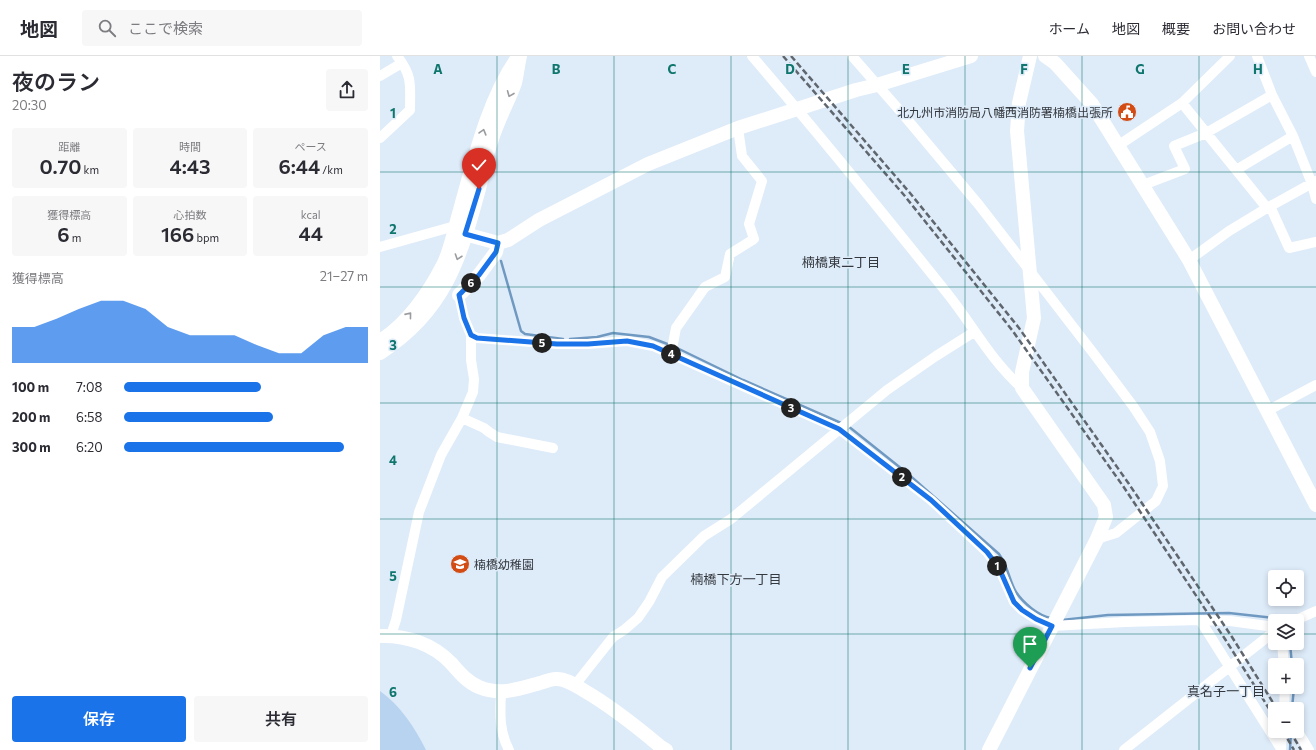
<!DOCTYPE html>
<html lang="ja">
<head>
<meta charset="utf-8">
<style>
	:root { --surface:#fff; --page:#f7f7f7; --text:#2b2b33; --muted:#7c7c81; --line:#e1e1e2; --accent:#1a73e8 }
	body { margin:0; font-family:Commissioner,"Noto Sans JP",sans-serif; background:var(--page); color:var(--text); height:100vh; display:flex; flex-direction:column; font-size:15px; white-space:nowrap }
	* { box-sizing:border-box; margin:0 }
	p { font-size:13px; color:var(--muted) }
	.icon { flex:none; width:22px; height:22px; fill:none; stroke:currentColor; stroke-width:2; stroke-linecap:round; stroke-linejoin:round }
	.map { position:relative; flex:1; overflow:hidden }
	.sheet { display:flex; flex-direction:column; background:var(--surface); width:380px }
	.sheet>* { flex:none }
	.controls { position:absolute; left:888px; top:514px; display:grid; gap:8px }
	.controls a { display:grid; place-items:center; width:36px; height:36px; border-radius:4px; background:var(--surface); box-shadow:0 2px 6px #0003; font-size:20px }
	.pin { position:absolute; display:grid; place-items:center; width:34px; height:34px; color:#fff; margin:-41px -17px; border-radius:50% 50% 50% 0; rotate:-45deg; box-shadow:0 0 4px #0007 }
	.pin .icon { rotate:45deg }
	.km { position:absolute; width:20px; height:20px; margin:-10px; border-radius:50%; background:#222; color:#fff; font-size:11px; line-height:20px; text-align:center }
	.round { display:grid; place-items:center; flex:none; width:42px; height:42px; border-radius:4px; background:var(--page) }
	.headline { display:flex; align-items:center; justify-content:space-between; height:68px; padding:0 12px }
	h1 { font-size:22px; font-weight:600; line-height:30px }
	.figures { display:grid; grid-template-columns:repeat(3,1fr); gap:6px; height:68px; padding:4px 12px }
	.figures div { display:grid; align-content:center; border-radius:4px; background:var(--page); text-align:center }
	.figures b { font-size:20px; font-weight:600 }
	.figures small { font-size:11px; font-weight:400 }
	.figures p { font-size:11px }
	.chart { height:112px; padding:8px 12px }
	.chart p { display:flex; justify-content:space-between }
	.chart svg { width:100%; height:72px; margin-top:4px; fill:var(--accent); opacity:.7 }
	.action { display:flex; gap:8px; margin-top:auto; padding:8px 12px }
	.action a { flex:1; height:46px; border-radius:4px; background:var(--accent); color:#fff; font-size:16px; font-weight:600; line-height:46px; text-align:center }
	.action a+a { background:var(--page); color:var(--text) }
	ul { padding:0 12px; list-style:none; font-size:13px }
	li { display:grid; grid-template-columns:64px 48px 1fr; align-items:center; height:30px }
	li i { height:10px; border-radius:5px; background:var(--accent) }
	header { display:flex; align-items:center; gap:24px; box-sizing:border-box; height:56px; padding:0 20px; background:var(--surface); border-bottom:1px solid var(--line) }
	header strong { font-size:19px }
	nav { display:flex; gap:22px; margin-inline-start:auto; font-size:14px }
	.search { width:280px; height:36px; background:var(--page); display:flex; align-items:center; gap:10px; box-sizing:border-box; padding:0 14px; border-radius:4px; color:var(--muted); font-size:15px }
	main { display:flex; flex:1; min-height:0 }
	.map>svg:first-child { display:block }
	.green { fill:#b8d3ef }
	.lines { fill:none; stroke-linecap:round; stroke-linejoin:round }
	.stream { stroke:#7099c1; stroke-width:2.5 }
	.street { stroke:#fff; stroke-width:10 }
	.secondary { stroke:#fff; stroke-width:14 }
	.rail { stroke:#5f666e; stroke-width:2.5; stroke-dasharray:6 3; stroke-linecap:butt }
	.oneway { stroke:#9a9c9f }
	.route-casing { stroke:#fff; stroke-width:8 }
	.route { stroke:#1a73e8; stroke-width:5 }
	.grid { fill:none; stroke:#0f766e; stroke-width:1; stroke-opacity:0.55 }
	.labels { text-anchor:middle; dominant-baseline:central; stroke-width:3; stroke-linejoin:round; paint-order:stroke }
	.poi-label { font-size:12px; fill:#34393f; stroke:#deebf9; text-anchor:end }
	.neighbourhood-label { font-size:13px; fill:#34393f; stroke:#deebf9 }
	.grid-label { font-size:13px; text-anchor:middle; font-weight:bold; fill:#0f766e; stroke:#deebf9; stroke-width:3; stroke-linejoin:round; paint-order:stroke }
</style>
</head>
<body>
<header>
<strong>地図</strong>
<div class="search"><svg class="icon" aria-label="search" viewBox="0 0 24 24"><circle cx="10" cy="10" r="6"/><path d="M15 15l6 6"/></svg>ここで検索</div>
<nav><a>ホーム</a><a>地図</a><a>概要</a><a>お問い合わせ</a></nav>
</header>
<main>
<section class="sheet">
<div class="headline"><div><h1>夜のラン</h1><p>20:30</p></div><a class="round"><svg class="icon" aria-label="share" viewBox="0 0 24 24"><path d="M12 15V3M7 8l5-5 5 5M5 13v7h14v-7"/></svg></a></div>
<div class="figures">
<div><p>距離</p><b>0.70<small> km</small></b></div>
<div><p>時間</p><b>4:43</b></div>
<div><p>ペース</p><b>6:44<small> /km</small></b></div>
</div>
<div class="figures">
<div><p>獲得標高</p><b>6<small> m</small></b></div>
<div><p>心拍数</p><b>166<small> bpm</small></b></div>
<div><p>kcal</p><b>44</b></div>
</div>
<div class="chart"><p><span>獲得標高</span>21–27 m</p>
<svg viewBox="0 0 160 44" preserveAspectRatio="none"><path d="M0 44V22L10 22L20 17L30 11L40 6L50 6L60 11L70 22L80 27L90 27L100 27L110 33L120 38L130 38L140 27L150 22L160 22V44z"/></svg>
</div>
<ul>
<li><b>100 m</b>7:08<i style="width:56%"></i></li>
<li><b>200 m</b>6:58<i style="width:61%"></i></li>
<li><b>300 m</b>6:20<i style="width:90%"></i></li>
</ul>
<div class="action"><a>保存</a><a>共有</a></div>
</section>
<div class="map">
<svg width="936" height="694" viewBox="0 0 936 694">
	<rect width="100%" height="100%" fill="#deebf9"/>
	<!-- green -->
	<path class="green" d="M0,635c20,14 35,37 46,59h-46z"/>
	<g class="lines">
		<!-- stream -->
		<path class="stream" d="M121,205l20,70 4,3 38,5
			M190,283l27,-2 16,-4 36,4 21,8
			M295,291l68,33 98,43
			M468,370l59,47 92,81c9,12 10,26 17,38 7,11 23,24 35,26
			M682,564l46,-5 121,-2 54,6v2
			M910,587l2,22
			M912,653l2,-22
			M910,694l1,-19"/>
		<!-- street -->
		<path class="street" d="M372,0c67,78 131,157 195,237 25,31 44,68 75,95
			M472,0l49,56 78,93 115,149 39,52 17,26 10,29 3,25 -7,15 -40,32 -19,6
			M877,0l15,39 21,41 19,48 4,15
			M929,0l7,16
			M0,20l22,-13
			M802,47l85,105
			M0,82l30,-28c0,-24 3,-34 -13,-54
			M739,89l63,-42 48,-47
			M856,114l57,-34
			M763,129l42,-16 -11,-23 32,-13 66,-38
			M890,150l19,42 27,-6
			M0,191l75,-21 4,3
			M809,204l40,-29 38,-23 49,-27
			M79,239l5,23 7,17 6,3 80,6h31l39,-3 26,5 186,83 92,71 56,52 12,16 15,34 8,8 14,9 16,7 73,-4 75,-2 30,1 45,6
			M291,298l5,-26 29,-41 20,-10 5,-23 24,-15 -5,-15 13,-43 -20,-25 -4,-28
			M887,355l49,-26
			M82,362l22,10 5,4 8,5 56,11
			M820,564l80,127
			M914,565l22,-10
			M11,579l5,-15 23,-108 22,-57 21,-37 11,-26 1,-13 -3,-19v-25
			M902,587l2,22
			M195,629l38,-48 11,-7 14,-12 11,-16 13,-25 42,-41 27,-17 156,-129 49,-34 38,-24
			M121,637c-1,21 -2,38 8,57
			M904,653l1,-22
			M917,674l12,20
			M901,693l1,-18
			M744,694l151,-119"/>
		<!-- secondary -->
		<path class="secondary" d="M665,0l10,7 37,41 97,156 127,245
			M85,178l33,9
			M79,239l20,-20 17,-23 2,-9 10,-3 31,-20 109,-56 90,-36 118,-38 21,-5 94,-29
			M0,285c27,-17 49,-48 63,-76 8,-15 12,-39 17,-55 14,-50 28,-111 58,-153
			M0,297c65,-42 80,-94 99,-164 4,-17 7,-34 13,-50 6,-19 16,-37 23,-56 2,-9 3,-18 5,-27
			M0,580c26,-1 53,8 71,27 8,9 16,19 28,24 21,9 40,2 61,-4 5,-1 10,-4 15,-4 10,-1 20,6 28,11 28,16 53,36 78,57l5,3
			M609,694l108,-211 9,-22 -2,-12 -82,-117v-16l12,-54 -17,-187 2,-28 11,-47"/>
		<!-- rail -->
		<path class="rail" d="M403,0l121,139 108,135 111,156 102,153 50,79
			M411,0l119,137 109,135 110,156 103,153 45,72
			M903,675l11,19
			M910,675l11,19"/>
	</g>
	<!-- one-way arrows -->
	<defs><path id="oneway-chevron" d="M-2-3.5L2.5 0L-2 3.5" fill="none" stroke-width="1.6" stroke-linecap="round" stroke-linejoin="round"/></defs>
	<g class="oneway">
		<use href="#oneway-chevron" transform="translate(130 38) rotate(112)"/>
		<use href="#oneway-chevron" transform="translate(103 76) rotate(-74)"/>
		<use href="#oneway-chevron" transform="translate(78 201) rotate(109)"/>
		<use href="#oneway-chevron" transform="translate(29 259) rotate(-51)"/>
	</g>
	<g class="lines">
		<!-- route casing -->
		<g class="route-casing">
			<path id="route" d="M99,133l-14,45 33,9 -2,9 -17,23 -20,20 5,23 7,17 6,3 80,6h31l39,-3 26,5 186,83 92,71 56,52 12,16 15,34 8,8 14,9 16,7 -22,42"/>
		</g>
		<!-- route -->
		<use href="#route" class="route"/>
	</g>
	<!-- grid -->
	<path class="grid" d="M117,0v694M234,0v694M351,0v694M468,0v694M585,0v694M702,0v694M819,0v694M0,116h936M0,231h936M0,347h936M0,463h936M0,578h895M917,578h19"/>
	<!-- icons -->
	<defs>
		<g id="civic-disc" transform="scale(1)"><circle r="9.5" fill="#d24c14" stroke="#deebf9"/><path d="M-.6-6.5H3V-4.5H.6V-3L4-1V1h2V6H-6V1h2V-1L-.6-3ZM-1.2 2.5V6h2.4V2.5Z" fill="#fff"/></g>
		<g id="school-disc" transform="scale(1)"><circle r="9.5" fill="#d24c14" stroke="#deebf9"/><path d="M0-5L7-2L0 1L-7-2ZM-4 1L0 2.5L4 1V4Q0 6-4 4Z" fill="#fff"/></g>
	</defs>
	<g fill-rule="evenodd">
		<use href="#civic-disc" x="747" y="56"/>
		<use href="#school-disc" x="80" y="508"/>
	</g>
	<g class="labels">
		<!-- poi labels -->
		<g class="poi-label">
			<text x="733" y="56">北九州市消防局八幡西消防署楠橋出張所</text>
			<text x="94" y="508" text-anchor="start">楠橋幼稚園</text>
		</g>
		<!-- neighbourhood labels -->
		<g class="neighbourhood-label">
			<text x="461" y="206">楠橋東二丁目</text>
			<text x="356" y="523">楠橋下方一丁目</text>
			<text x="846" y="635">真名子一丁目</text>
		</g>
	</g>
	<g class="grid-label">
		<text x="58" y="18">A</text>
		<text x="176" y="18">B</text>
		<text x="292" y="18">C</text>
		<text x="410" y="18">D</text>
		<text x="526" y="18">E</text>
		<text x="644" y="18">F</text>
		<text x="760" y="18">G</text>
		<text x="878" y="18">H</text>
		<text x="13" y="62">1</text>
		<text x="13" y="178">2</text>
		<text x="13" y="294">3</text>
		<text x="13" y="409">4</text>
		<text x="13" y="525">5</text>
		<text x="13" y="641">6</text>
	</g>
</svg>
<div class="controls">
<a><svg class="icon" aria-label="locate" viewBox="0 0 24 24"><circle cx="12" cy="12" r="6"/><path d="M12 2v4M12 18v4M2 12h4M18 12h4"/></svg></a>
<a><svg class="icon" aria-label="layers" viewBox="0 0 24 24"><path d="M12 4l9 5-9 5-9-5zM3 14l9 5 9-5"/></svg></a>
<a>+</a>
<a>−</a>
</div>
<div class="pin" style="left:650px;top:612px;background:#1e9e55"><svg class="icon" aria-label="arrive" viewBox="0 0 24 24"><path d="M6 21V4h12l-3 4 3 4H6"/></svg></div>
<div class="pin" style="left:99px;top:133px;background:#d93025"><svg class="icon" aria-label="check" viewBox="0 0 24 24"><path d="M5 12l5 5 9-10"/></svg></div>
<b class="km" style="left:617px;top:510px">1</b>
<b class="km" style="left:522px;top:421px">2</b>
<b class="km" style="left:411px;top:352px">3</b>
<b class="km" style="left:291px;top:298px">4</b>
<b class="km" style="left:162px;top:287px">5</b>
<b class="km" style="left:91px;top:227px">6</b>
</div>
</main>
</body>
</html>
